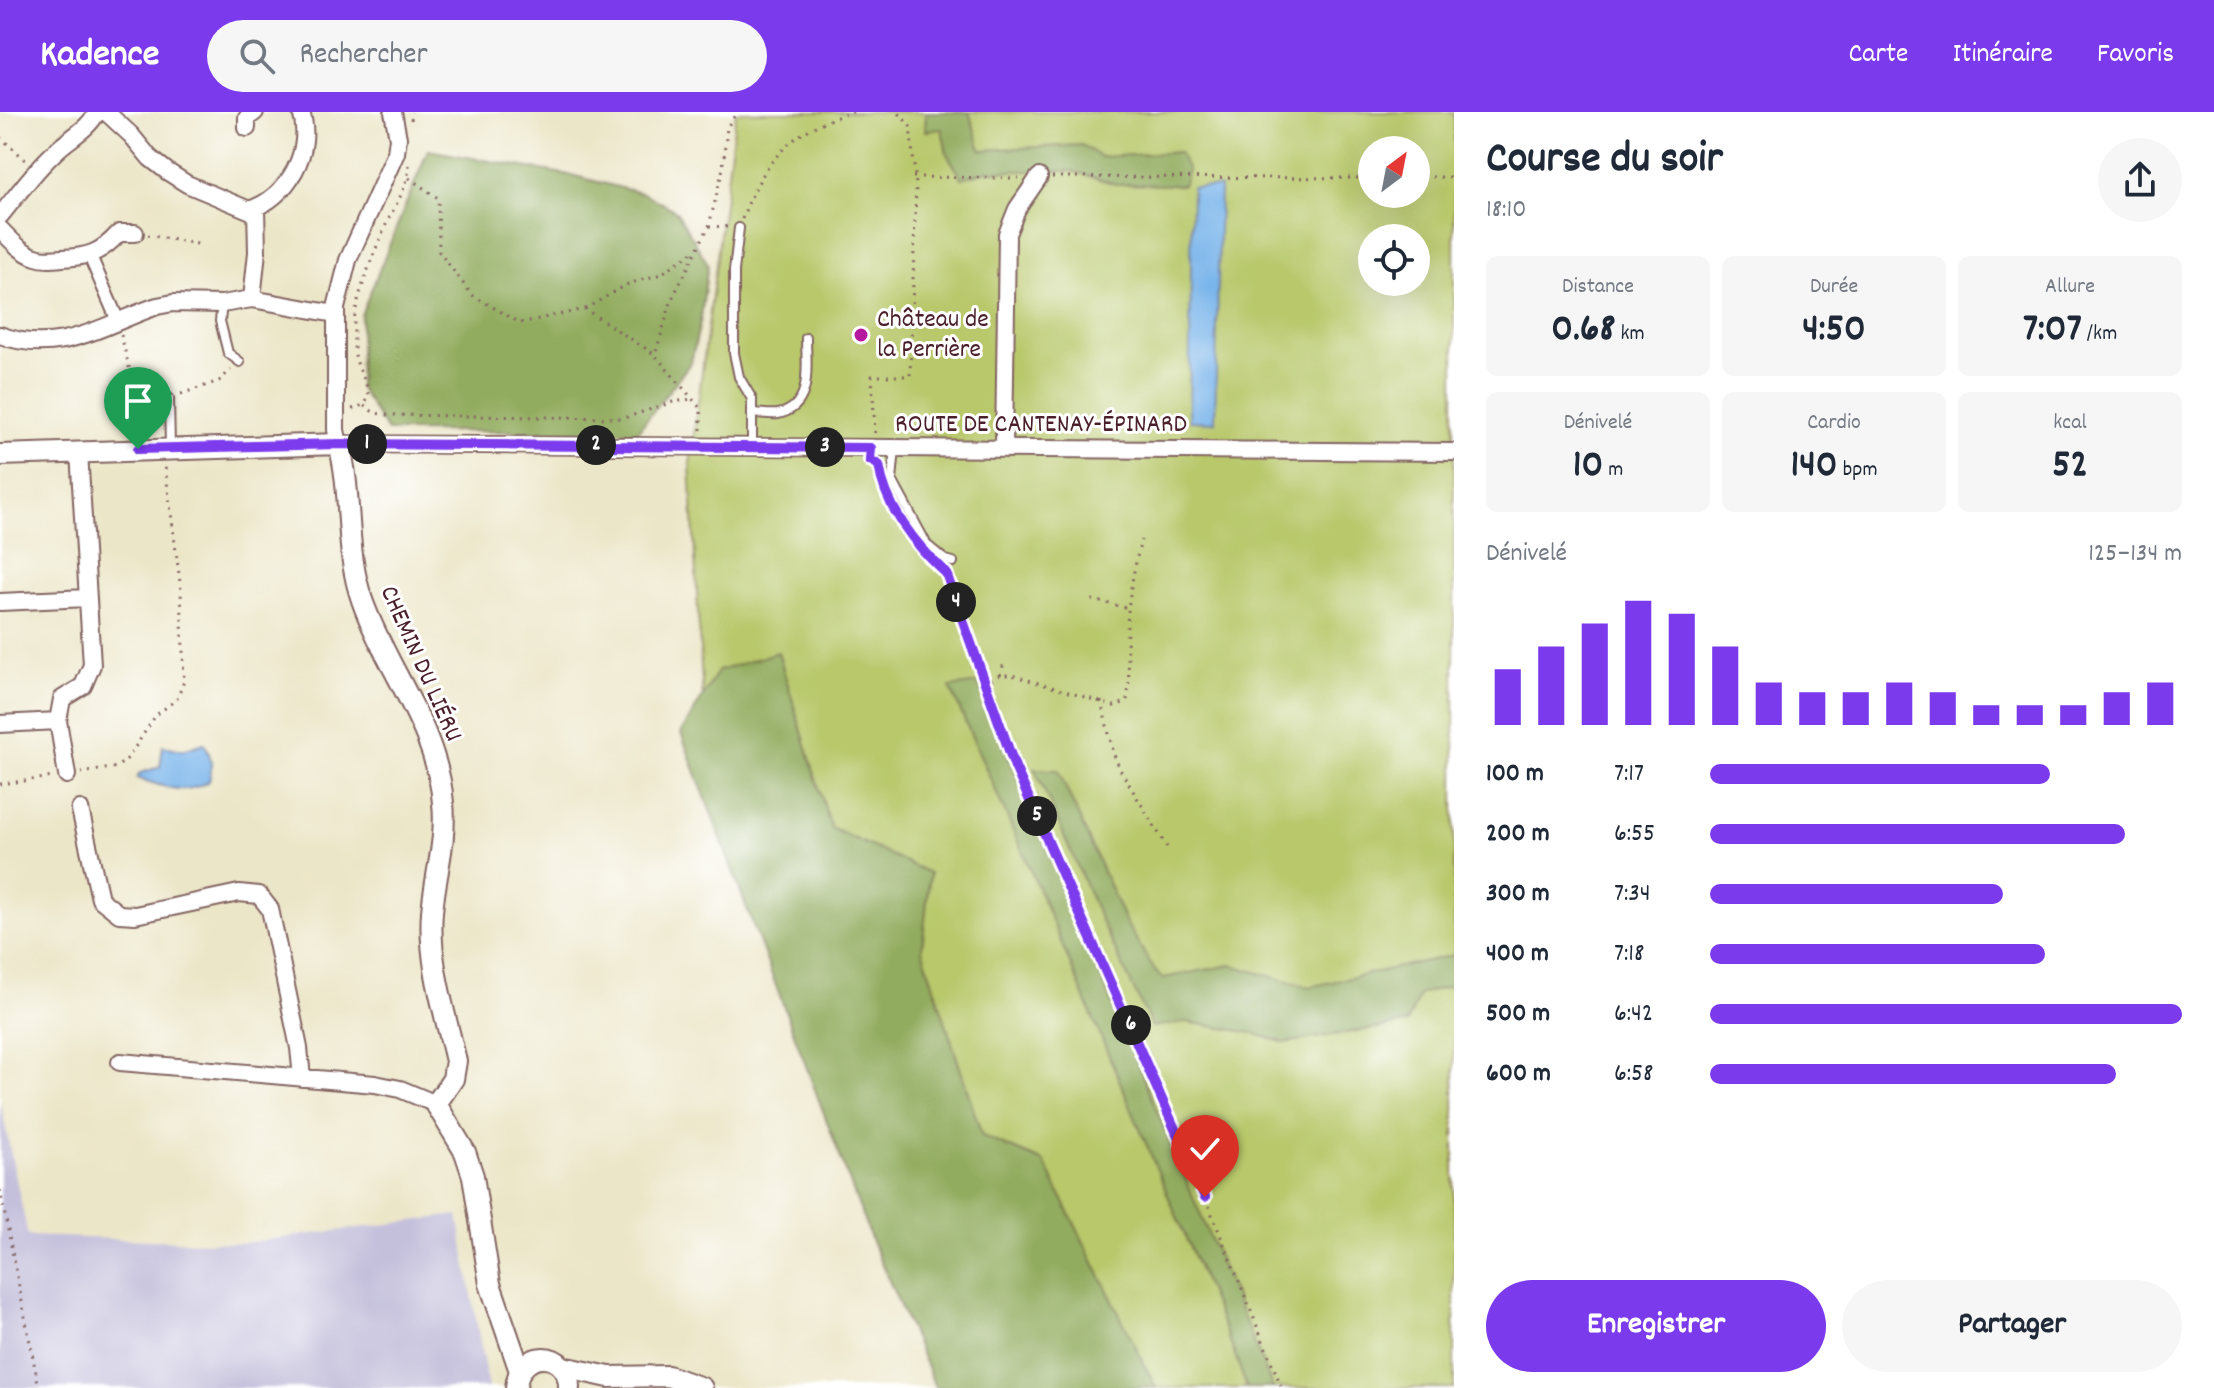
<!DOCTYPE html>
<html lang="fr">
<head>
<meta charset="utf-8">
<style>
	:root { --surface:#fff; --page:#f6f6f7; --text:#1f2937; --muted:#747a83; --accent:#7c3aed }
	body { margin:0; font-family:Dekko,sans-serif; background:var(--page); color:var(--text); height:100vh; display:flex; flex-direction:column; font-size:30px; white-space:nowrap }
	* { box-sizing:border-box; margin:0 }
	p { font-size:26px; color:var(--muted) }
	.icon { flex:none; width:44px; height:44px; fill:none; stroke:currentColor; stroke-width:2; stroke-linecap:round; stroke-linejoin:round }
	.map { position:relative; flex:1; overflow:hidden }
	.details { display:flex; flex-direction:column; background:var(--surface); width:760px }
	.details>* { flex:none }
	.needle { width:52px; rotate:32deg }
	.buttons { position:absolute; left:1358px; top:24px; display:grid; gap:16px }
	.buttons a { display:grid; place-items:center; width:72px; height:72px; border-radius:50%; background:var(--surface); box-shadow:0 8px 32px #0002; font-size:40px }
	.pin { position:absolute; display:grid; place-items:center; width:68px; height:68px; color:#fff; margin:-82px -34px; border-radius:50% 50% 50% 0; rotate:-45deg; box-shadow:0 0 8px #0007 }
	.pin .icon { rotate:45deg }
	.km { position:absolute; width:40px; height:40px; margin:-20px; border-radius:50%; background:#222; color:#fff; font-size:22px; line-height:40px; text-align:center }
	.round { display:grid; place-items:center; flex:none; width:84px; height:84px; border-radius:42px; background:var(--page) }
	.head { display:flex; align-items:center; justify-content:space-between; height:136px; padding:0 32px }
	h1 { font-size:44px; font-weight:700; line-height:60px }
	.figures { display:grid; grid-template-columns:repeat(3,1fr); gap:12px; height:136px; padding:8px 32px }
	.figures div { display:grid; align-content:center; border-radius:12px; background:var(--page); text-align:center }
	.figures b { font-size:40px; font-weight:700 }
	.figures small { font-size:22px; font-weight:400 }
	.figures p { font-size:22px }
	.chart { height:224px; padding:16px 32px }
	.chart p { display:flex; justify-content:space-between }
	.chart svg { width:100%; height:144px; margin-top:8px; stroke:var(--accent); stroke-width:6 }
	.cta { display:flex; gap:16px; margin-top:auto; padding:16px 32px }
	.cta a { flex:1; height:92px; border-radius:48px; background:var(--accent); color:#fff; font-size:32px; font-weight:700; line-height:92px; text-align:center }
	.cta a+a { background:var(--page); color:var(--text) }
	ul { padding:0 32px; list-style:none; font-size:26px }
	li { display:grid; grid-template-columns:128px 96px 1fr; align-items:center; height:60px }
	li i { height:20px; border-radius:10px; background:var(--accent) }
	header { display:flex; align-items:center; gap:48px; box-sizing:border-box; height:112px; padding:0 40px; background:var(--accent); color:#fff }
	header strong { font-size:38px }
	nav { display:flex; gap:44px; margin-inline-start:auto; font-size:28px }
	.search { width:560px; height:72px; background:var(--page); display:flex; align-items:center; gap:20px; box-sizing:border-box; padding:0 28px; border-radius:44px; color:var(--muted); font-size:30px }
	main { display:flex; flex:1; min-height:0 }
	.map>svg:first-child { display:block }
	.industrial { fill:#c4c0db }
	.green { fill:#b8c86b; stroke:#81744b; stroke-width:2; fill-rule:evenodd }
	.forest { fill:#92ac5f; stroke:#6e6645; stroke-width:2 }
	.water { fill:#78b4ea; stroke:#616a8a; stroke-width:2 }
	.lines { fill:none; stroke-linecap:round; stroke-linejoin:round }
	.service-casing { stroke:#836562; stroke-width:12 }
	.pedestrian-casing { stroke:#836562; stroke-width:16 }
	.minor-casing { stroke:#836562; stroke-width:20 }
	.tertiary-casing { stroke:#836562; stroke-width:24 }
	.path { stroke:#836562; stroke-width:3; stroke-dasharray:2 6; stroke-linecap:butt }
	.service { stroke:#fff; stroke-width:8 }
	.pedestrian { stroke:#fff; stroke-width:12 }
	.minor { stroke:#fff; stroke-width:16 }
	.tertiary { stroke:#fff; stroke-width:20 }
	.route-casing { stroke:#fff; stroke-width:16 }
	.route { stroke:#7c3aed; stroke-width:10 }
	.poi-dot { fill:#b5179e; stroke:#fff; stroke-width:3 }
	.labels { text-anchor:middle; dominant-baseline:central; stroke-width:6; stroke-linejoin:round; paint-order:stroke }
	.poi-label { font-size:26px; fill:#4a1f2b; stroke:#fff; text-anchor:start }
	.street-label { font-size:26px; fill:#4a1f2b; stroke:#fff }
</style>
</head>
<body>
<header>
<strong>Kadence</strong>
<div class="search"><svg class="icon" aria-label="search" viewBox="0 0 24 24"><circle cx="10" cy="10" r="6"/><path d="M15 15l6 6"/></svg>Rechercher</div>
<nav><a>Carte</a><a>Itinéraire</a><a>Favoris</a></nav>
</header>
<main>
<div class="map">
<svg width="1454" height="1276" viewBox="0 0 1454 1276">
	<rect width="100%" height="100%" fill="#fff"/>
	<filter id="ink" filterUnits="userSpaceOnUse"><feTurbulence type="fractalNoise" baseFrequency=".0125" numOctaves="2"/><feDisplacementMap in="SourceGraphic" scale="16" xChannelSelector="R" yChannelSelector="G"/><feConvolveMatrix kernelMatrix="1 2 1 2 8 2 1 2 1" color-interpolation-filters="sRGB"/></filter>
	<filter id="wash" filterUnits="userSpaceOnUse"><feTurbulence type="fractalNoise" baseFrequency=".006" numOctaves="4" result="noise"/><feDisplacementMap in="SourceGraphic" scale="32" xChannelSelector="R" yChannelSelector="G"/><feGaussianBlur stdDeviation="1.8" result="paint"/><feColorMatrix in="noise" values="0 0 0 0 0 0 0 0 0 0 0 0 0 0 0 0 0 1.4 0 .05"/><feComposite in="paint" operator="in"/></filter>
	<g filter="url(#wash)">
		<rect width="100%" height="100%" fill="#ece6c8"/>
		<!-- industrial -->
		<path class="industrial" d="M0,989l28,135 215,7 215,-28 30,173h-488z"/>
		<!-- green -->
		<path class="green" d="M736,0h718v1276h-498l-253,-687 -13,-237zM1372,38h44v44h-44zM1372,126h44v44h-44z"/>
		<!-- forest -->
		<path class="forest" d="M926,0h43l12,38 101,-5 19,12 78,-5 9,18 -5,15 -67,-1 -44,-13h-85l-25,7 -15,-24 -5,-25 -17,2z
			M428,38l147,26 70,18 31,17 32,53 -7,54 -10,44 -54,70 -250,-1 -28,-44 2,-72z
			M778,540l53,176 99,45 -8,76 60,187 62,26 112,226h-220l-63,-144 -192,-511 37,-62z
			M978,571l295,705h-26l-15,-41 -201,-476 -81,-184z
			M1035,657l23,1 67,151 30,50 8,7 68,-13 78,22 145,-32v30l-34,9 -13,29 -122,20 -33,-10 -66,-11 -34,5 -51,-106z"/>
		<!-- water -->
		<path class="water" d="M1192,75h28l-5,235 -26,-1z
			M204,631c7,12 9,23 5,38 -25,16 -46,5 -72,-3l3,-5 20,-6 3,-21 20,4z"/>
	</g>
	<g filter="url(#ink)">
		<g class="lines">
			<!-- service casing -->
			<g class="service-casing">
				<path id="service" d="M739,116l-5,43v82l5,24 13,22v47
					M222,192l-2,17 8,32 12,9
					M169,286l1,50
					M752,301c8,0 18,2 26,1 36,-7 28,-49 28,-76
					M895,336l-3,32 35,65 18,15 8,2"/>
			</g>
			<!-- pedestrian casing -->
			<g class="pedestrian-casing">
				<path id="pedestrian" d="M90,144l28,65"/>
			</g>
			<!-- minor casing -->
			<g class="minor-casing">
				<path id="minor" d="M106,0l25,23 19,23 18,14 19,12 62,26c39,-12 65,-60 52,-98
					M393,0l5,26 -2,15 -48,107 -12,48v122l3,14 1115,8
					M247,16v-10l8,-6
					M0,104c18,-22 34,-45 55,-64 14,-14 33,-22 42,-40
					M0,117c10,10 22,24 36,28 8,3 17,2 26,1 26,-1 39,-5 57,-25h16
					M252,187l5,-47 -1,-44
					M0,223c58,22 103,-10 157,-29l16,-3 49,1 30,-5 83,15
					M1004,336l3,-214 10,-25 22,-32
					M0,490l88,-4
					M0,612l58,-3
					M67,663l-9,-54 4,-22 21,-13 9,-21 -13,-213
					M80,697l20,90 19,15 16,1 104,-22 20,2 11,14 29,139 3,30
					M120,950l255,22 25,5 36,15"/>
			</g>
			<!-- tertiary casing -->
			<g class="tertiary-casing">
				<path id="tertiary" d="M0,343l339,-11c14,51 5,105 23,156 24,69 75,127 81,203 4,37 -8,72 -11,109 -4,49 13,101 24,149l-3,18 -17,25 29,48 8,24 17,108 30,87
					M563,1255l46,10 59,-1 34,12
					M516,1276c2,-41 54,-39 53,0"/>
			</g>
			<!-- path -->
			<path class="path" d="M411,8l1,-8
				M0,25l27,24
				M913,65l107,1
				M1052,65l320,1
				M1416,65h38
				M409,66l29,20 1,54 33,43 48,28 65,-14 69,45
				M742,107c22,-59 49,-90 111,-107
				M709,114l20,1
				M148,123l55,10
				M585,197l43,-25 33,-10 36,-25
				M121,223l14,56 2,43
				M181,282l38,-13 12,-11
				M364,294l11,7 13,2 236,3 49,-16 19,-3
				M352,297c32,-8 8,-31 4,-50 -3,-10 -2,-26 -2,-37 2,-25 21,-72 31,-95 9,-21 24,-40 24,-63
				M701,318v-21l-46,-54 17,-56 37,-73 14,-58 4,-41 10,-15
				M875,321l-3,-57h38l6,-191 -6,-59 -12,-14
				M945,459l70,196 190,430 77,191
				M1092,488l36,8
				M1000,563l4,-12
				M984,572l16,-9h12l102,31 12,-4c6,-13 0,-57 1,-75 1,-29 7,-58 14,-87
				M1101,589l13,54 7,16 46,76
				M81,661l36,-6 11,-9 28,-43 21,-16 7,-18 -3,-91 -16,-124
				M0,672l54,-7
				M0,1078l39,198"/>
			<!-- service -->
			<use href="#service" class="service"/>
			<!-- pedestrian -->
			<use href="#pedestrian" class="pedestrian"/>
			<!-- minor -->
			<use href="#minor" class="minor"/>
			<!-- tertiary -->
			<use href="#tertiary" class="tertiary"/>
		</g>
	</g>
	<g class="lines" filter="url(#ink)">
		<!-- route casing -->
		<g class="route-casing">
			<path id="route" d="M138,337l201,-5 532,4 -1,12 9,5c6,42 37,81 67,108l69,194 190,430"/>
		</g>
		<!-- route -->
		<use href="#route" class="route"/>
	</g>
	<!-- markers -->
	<circle class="poi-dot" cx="861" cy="223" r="8"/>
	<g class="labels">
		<!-- poi labels -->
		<g class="poi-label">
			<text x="877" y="208">Château de<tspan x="877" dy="30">la Perrière</tspan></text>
		</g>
		<!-- street labels -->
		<g class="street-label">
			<text x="1041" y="313">ROUTE DE CANTENAY-ÉPINARD</text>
			<text transform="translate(420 552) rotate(66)">CHEMIN DU LIÉRU</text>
		</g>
	</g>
</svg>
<div class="buttons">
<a><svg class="needle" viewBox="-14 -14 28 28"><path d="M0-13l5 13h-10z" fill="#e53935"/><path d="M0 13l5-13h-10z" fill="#747a83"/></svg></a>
<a><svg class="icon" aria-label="locate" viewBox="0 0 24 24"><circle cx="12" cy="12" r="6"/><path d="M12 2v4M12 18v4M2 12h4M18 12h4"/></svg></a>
</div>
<div class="pin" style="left:138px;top:337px;background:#1e9e55"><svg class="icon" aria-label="arrive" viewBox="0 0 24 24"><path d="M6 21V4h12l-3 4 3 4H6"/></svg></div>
<div class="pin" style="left:1205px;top:1085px;background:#d93025"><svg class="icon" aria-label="check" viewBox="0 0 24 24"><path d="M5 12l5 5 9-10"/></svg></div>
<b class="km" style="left:367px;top:332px">1</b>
<b class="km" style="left:596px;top:333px">2</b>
<b class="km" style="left:825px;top:335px">3</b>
<b class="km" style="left:956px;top:490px">4</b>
<b class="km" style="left:1037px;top:704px">5</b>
<b class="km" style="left:1131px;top:913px">6</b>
</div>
<section class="details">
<div class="head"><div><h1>Course du soir</h1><p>18:10</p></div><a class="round"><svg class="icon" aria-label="share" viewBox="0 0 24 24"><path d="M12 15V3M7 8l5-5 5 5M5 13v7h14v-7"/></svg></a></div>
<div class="figures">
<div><p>Distance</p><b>0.68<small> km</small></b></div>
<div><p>Durée</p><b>4:50</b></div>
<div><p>Allure</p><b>7:07<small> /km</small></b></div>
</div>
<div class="figures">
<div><p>Dénivelé</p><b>10<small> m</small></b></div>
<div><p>Cardio</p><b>140<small> bpm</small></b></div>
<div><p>kcal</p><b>52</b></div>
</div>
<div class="chart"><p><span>Dénivelé</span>125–134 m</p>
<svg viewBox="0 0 160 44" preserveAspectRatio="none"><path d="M5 44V27M15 44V20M25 44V13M35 44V6M45 44V10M55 44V20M65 44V31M75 44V34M85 44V34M95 44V31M105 44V34M115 44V38M125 44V38M135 44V38M145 44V34M155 44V31"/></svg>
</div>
<ul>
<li><b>100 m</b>7:17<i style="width:72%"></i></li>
<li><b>200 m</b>6:55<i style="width:88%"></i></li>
<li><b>300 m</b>7:34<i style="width:62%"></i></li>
<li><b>400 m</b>7:18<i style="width:71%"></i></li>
<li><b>500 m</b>6:42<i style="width:100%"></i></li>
<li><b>600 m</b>6:58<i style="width:86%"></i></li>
</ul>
<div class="cta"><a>Enregistrer</a><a>Partager</a></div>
</section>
</main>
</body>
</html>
